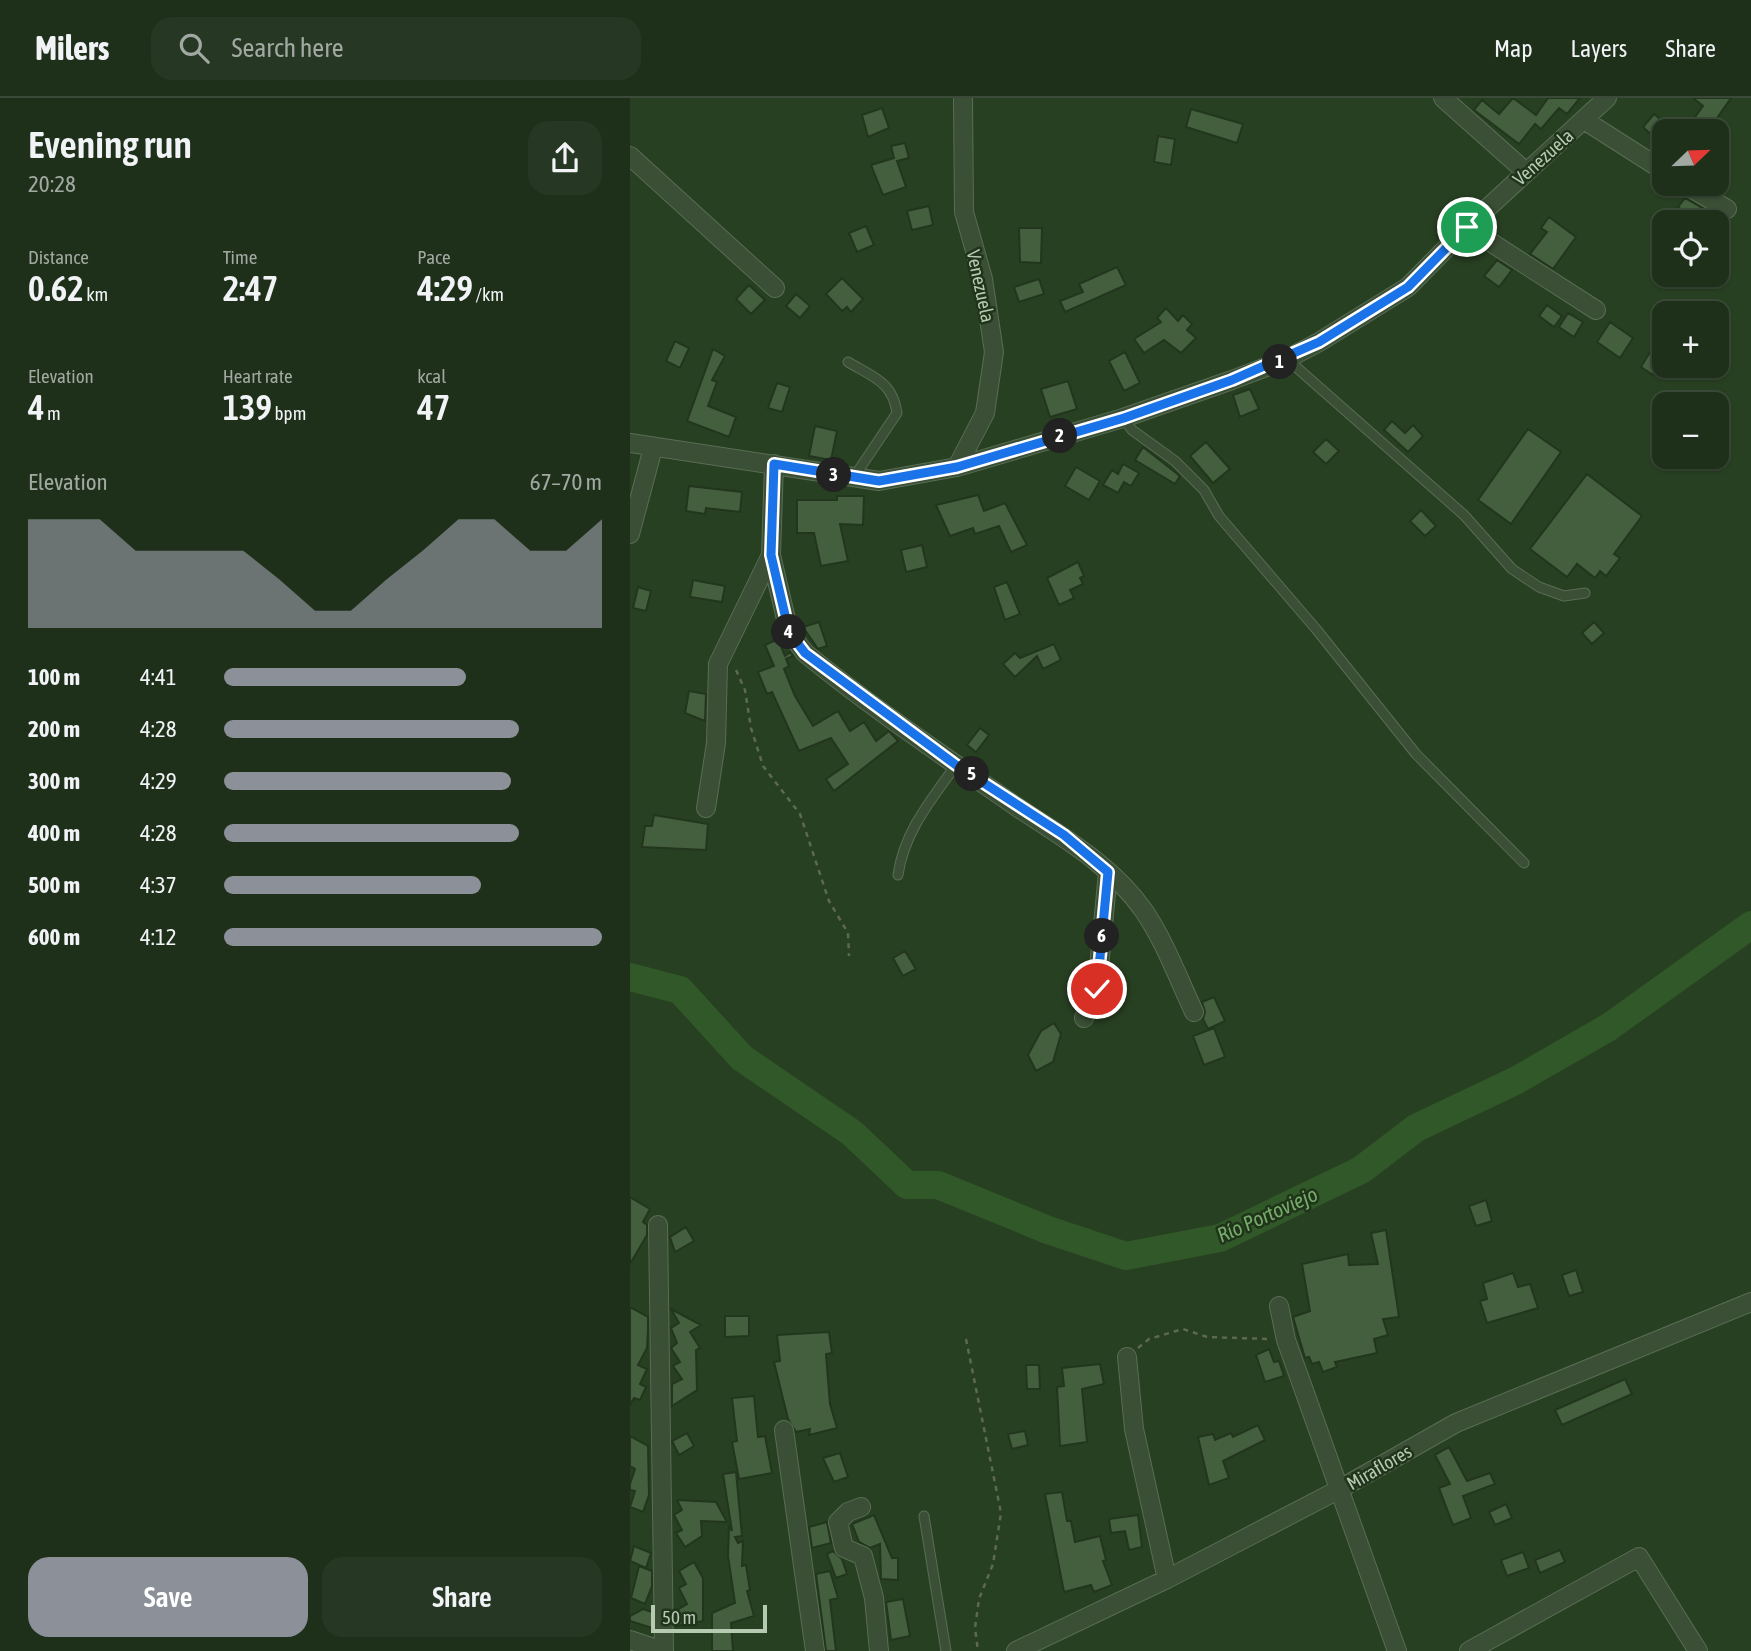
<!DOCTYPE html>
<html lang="en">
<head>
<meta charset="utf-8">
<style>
	:root { --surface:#1e301a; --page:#263823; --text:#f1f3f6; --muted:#a1a9a2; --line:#3c4b39; --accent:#8c9099 }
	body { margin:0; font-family:"Asap Condensed",sans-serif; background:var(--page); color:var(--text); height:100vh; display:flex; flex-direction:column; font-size:26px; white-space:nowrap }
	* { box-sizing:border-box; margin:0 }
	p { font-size:23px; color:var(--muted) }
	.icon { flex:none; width:38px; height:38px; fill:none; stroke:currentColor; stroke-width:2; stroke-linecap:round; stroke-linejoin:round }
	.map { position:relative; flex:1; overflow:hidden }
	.side { display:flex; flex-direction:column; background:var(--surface); width:630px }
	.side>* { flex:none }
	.needle { width:46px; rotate:67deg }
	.buttons { position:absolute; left:1022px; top:21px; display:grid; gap:14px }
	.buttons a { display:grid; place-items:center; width:77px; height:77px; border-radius:14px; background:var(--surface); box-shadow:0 2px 5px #0004,0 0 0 2px var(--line); font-size:35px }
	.scale { position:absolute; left:21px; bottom:18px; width:116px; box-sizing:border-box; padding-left:7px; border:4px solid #b6cab2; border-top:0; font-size:19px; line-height:24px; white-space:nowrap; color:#b6cab2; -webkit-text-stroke:5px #20341b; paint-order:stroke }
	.pin { position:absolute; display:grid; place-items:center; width:60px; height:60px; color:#fff; margin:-30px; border:4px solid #fff; border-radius:50%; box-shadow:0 2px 7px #0007 }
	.km { position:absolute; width:35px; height:35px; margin:-18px; border-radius:50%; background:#222; color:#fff; font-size:19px; line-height:35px; text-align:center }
	.round { display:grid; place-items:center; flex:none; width:74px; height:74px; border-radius:21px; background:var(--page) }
	.headline { display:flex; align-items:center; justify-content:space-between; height:119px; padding:0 28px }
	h1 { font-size:38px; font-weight:600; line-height:52px }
	.figures { display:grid; grid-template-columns:repeat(3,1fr); gap:10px; height:119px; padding:7px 28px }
	.figures div { display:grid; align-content:center }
	.figures b { font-size:35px; font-weight:600 }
	.figures small { font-size:19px; font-weight:400 }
	.figures p { font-size:19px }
	.chart { height:196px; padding:14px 28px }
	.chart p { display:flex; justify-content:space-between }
	.chart svg { width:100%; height:126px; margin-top:7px; fill:var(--accent); opacity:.7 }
	.primary-button { display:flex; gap:14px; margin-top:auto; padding:14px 28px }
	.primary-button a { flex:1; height:80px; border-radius:21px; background:var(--accent); color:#fff; font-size:28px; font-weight:600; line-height:80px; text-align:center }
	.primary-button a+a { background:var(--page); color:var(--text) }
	ul { padding:0 28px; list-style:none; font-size:23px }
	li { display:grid; grid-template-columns:112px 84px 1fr; align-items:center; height:52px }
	li i { height:18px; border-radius:9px; background:var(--accent) }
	header { display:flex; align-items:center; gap:42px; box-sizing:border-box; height:98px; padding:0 35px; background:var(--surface); border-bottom:2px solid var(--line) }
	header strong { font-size:33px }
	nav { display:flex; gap:38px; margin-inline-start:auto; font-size:24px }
	.search { width:490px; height:63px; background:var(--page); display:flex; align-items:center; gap:18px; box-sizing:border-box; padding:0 24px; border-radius:21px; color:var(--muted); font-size:26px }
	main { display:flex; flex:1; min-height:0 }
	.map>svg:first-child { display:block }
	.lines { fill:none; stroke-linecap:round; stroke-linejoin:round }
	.river { stroke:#315828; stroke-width:28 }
	.building { fill:#445f3e; stroke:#22361d; stroke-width:2 }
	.lane-casing { stroke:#596d54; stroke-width:11 }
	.street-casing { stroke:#596d54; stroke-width:20 }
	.path { stroke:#5e694d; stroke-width:2.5; stroke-dasharray:5 5; stroke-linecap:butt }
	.lane { stroke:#3b4f36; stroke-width:9 }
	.street { stroke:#3b4f36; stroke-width:18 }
	.route-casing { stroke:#fff; stroke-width:14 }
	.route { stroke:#1a73e8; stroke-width:9 }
	.labels { text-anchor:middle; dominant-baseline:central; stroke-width:5; stroke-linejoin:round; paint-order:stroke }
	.street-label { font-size:19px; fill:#b6cab2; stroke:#20341b }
	.water-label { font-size:21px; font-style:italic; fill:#75ac69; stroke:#20341b }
</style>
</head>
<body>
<header>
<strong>Milers</strong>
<div class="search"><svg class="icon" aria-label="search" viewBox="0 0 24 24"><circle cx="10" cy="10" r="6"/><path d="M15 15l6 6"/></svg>Search here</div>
<nav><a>Map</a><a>Layers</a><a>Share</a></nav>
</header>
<main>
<section class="side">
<div class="headline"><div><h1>Evening run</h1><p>20:28</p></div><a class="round"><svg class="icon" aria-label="share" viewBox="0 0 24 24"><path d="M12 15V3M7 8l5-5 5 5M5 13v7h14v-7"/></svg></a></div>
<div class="figures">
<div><p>Distance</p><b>0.62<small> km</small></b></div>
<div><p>Time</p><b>2:47</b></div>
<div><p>Pace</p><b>4:29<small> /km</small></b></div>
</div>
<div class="figures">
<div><p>Elevation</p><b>4<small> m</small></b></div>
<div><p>Heart rate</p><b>139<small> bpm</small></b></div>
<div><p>kcal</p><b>47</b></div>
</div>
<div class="chart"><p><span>Elevation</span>67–70 m</p>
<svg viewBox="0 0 160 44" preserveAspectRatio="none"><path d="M0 44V6L10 6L20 6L30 17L40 17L50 17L60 17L70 27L80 38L90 38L100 27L110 17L120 6L130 6L140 17L150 17L160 6V44z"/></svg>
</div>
<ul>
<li><b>100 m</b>4:41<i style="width:64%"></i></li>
<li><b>200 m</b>4:28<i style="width:78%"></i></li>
<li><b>300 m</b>4:29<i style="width:76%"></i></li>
<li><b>400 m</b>4:28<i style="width:78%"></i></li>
<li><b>500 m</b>4:37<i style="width:68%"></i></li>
<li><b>600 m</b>4:12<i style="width:100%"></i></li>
</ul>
<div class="primary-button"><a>Save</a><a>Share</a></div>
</section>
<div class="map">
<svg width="1121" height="1553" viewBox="0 0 1121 1553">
	<rect width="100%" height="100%" fill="#284022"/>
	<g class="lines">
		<!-- river -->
		<path class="river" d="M0,879l50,13 62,68 110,75 55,52h31l110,45 78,26 94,-18 141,-68 55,-42 101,-48 92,-53 142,-102"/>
	</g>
	<!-- building -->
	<path class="building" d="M883,0l23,17 12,-17h32l-13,16 -8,-6 -18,21 -6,-5 -16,20 -45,-34 8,-10 17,14z
		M1063,0h38l-23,33h-23l18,-25z
		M252,10l7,20 -21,9 -6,-22z
		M561,11l52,15 -6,19 -51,-16z
		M1024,16l13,11 -11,14 -13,-12z
		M528,38l17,3 -4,26 -17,-3z
		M275,45l4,15 -12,3 9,26 -23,8 -12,-30 23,-7 -3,-12z
		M1055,100l19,11 -8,11 -18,-13z
		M299,108l4,19 -21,5 -5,-19z
		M919,119l27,20 -23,32 -23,-15 17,-22 -6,-4z
		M236,128l8,19 -17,7 -8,-19z
		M389,130h23l-1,35 -21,-1z
		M867,162l15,10 -13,17 -15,-11z
		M487,169l9,18 -61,27 -5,-11 23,-9 -4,-8z
		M212,180l21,21 -12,13 -4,-5 -5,4 -16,-17z
		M409,181l5,15 -25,8 -5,-15z
		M119,187l16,15 -14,14 -15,-15z
		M166,196l14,12 -10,12 -14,-12z
		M917,207l15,11 -8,11 -15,-11z
		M536,210l12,13 5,-6 9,9 -5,6 9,8 -15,15 -17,-13 -20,13 -10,-14 27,-17 -4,-4z
		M938,215l15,9 -9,15 -15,-10z
		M980,224l23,16 -13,20 -23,-16z
		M45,243l14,7 -9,20 -14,-7z
		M83,251l12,7 -13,24 5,2 -9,24 28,11 -7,20 -42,-16z
		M495,254l15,31 -16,8 -15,-30z
		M1020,254l12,7 -9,16 -12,-8z
		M438,283l9,28 -27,8 -9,-28z
		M147,285l13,4 -8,25 -14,-4z
		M620,291l9,20 -19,8 -7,-22z
		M762,323l13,12 8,-8 10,11 -15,16 -24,-22z
		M185,328l22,5 -6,29 -22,-4z
		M898,331l33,23 -50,72 -33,-24z
		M696,341l13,12 -13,13 -13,-12z
		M576,344l24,27 -17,14 -23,-27z
		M513,349l37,29 -5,8 -40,-24z
		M493,366l16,9 -8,13 -7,-4 -6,11 -15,-8 9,-15 6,4z
		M446,369l24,14 -11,19 -24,-14z
		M957,376l55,42 -28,38 6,4 -14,18 -6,-5 -5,7 -18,-14 -10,13 -37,-28z
		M59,388l53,6 -2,20 -34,-4 -1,6 -19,-3z
		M348,397l6,16 21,-8 22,42 -16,7 -12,-26 -24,8 -2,-6 -23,8 -14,-31z
		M207,398h27l-1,29 -23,-1 8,37 -27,5 -7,-33h-17v-33h40z
		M791,412l15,16 -11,10 -15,-15z
		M292,447l5,22 -21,5 -5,-22z
		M448,464l6,14 -4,2 3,6 -13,6 4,8 -15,7 -12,-27z
		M63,482l32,6 -3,16 -32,-5z
		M377,484l13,32 -15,6 -11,-33z
		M8,489l13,4 -5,20 -13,-3z
		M189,524l8,24 -9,3 -15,-22z
		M964,524l10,11 -12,11 -10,-11z
		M148,541l7,17 5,-4 3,4 -7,3 3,7 -5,3 11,27 18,30 25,-15 12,20 14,-9 12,19 13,-10 9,10 -64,50 -8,-12 22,-15 -17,-26 -32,13 -27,-59 -5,2 -9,-22 16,-6 -9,-21z
		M424,546l7,16 -18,9 -6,-13 -22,21 -12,-13 12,-11 5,5z
		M59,593l17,3 -1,27 -20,-8z
		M350,630l9,7 -13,17 -9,-7z
		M24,717l54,9 -2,26 -64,-3 3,-21h7z
		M275,853l11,18 -13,7 -10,-18z
		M584,899l11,24 -17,8 -5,-10 2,-7 -3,-10z
		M424,925l7,11 -8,28 -17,9 -8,-16 13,-24z
		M584,930l11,29 -21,8 -11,-29z
		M0,1099l20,12 -7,13 4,3v10l-17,29z
		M856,1102l6,21 -16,5 -7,-20z
		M56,1129l8,14 -19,11 -5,-15z
		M756,1132l13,87 -16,2 5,16 -14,4 3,14 -42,9 2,5 -14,5 -4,-10 -7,2 -3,-7 -4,1 -12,-41 17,-6 -8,-47 46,-10 1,11 29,-1 -7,-31z
		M946,1172l7,22 -14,4 -7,-21z
		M883,1175l5,14 12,-3 8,24 -51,15 -7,-22 7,-2 -4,-16z
		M0,1209l18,10v13l-1,18 -9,17 9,4 -7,15 6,3 -6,13 -6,-2 -4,7z
		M41,1211l30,16 -11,7 10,16 -4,2 1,40 -25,16v-22l10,-5 -9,-13 7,-4 -9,-14 6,-5 -6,-15 8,-5z
		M95,1218h24v20l-24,1z
		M199,1234l3,21 -6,1 4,50 7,24 -28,7 1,-6 -14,3 -8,-13 -14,-57 6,-1 -3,-26z
		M639,1251l5,13 5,-1 5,15 -19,6 -9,-27z
		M470,1266l4,20 -22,5 5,53 -27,4 -3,-59 7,-1 -2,-18z
		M396,1267h13l1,24h-13z
		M995,1281l7,15 -70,31 -7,-15z
		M124,1298l4,41 7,-1 7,37 -33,6 -7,-37 5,-1 -5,-43z
		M628,1327l7,15 -42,21 6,17 -20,7 -11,-48 15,-3 2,6 16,-7 2,4z
		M395,1333l3,14 -16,4 -4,-15z
		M57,1335l7,13 -15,9 -7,-14z
		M0,1338l18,10 1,49 -6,17 -13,-5 5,-16 -5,-1v-6l5,-15 -5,-3z
		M819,1349l18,34 23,-8 5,11 -32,12 8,22 -18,7 -14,-37 11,-4 -15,-29z
		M210,1355l8,24 -14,5 -11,-24z
		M106,1374l6,64 -7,1 3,6 5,-2 -1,25 4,-1 4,25 -3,1 7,25 -23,7 2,28h-21v-38l23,-10 -7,-47 1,-29 3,4 -9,-57z
		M432,1394l5,29h4l4,21 25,-6 6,24 -3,1 9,24 -18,7 -3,-7 -27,7 -19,-98z
		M47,1402l39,2 11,20 -26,-1 1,15 -17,11 -9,-14 6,-3 -8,-15 8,-5z
		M876,1406l6,14 -17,7 -6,-13z
		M244,1417l18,43h6v22l-17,-1 -1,-35 -10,4 -11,-6 -7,-18z
		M508,1417l4,32 -13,3 -4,-19 -14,2 -2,-14z
		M197,1424l4,21 -19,5 -3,-21z
		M4,1448l17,7 -5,15 -16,-7z
		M930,1452l5,12 -25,11 -5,-13z
		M203,1453l9,8 5,15 -11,4 -9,-24z
		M893,1454l6,16 -22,8 -6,-16z
		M64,1464l9,16v43l-27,5 1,-16 10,-6 -8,-16 7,-4 -7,-13z
		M9,1468l13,5v15l-7,18 -14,-6z
		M200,1473l8,27 -8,2 6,51h-10l-10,-77z
		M273,1501l7,37 -19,4 -5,-38z
		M13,1511l9,3v16l-22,-7v-5z"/>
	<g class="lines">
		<!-- lane casing -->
		<g class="lane-casing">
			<path id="lane" d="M657,261l177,156 48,54 27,18 25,9 21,-3
				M218,264c25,15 45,20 49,51l-43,64
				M493,320l9,12 43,31 29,29 15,26 97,113 100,125 108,109
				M268,777c6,-43 33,-75 58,-110
				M294,1418l22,135"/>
		</g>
		<!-- street casing -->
		<g class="street-casing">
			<path id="street" d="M813,0l83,74
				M954,22l80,51
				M0,58l145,132
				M1054,86l43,25
				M837,129l129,83
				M0,345l249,38 78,-14 166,-49 109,-38 55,-21 32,-17 89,-55 59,-60 140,-129
				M144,366l-3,91 18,77 16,21c67,55 140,104 212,154 45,30 95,58 127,104 21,31 34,67 50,101
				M327,369l28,-54 9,-61 -11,-73 -19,-67 -1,-114
				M0,436l23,-86
				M76,710l10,-65 2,-79 53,-109
				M454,920l13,-29 11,-117
				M28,1127l6,426
				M649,1208l7,34 111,311
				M497,1259l7,72 33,150
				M154,1332l31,221
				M231,1409l-13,5 -10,10 6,26 19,8 11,42 5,53
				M0,1542l33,11
				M386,1553l151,-72 171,-89 118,-67 295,-121
				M839,1553l170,-94 59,94"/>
		</g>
		<!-- path -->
		<path class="path" d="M106,572l9,20 6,38 12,38 37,48 29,87 19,32 1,23
			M336,1241l35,174 -8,51 -14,35 -4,29 3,23
			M508,1250l11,-9 34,-10 24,8 62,2"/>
		<!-- lane -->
		<use href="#lane" class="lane"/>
		<!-- street -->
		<use href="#street" class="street"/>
	</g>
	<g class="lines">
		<!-- route casing -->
		<g class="route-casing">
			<path id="route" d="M467,891l11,-117 -44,-37 -108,-70 -151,-112 -16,-21 -18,-77 3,-91 105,17 78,-14 167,-49 108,-38 87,-38 89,-55 59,-60"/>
		</g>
		<!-- route -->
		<use href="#route" class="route"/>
	</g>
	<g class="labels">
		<!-- street labels -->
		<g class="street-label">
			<text transform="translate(913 59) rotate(-42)">Venezuela</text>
			<text transform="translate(351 188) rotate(78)">Venezuela</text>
			<text transform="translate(749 1369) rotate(-30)">Miraflores</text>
		</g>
		<!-- water labels -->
		<g class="water-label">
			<text transform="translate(637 1116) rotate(-24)">Río Portoviejo</text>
		</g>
	</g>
</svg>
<div class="buttons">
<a><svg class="needle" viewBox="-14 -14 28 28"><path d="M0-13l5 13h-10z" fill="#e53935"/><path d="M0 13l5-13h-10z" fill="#a1a9a2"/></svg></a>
<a><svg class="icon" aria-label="locate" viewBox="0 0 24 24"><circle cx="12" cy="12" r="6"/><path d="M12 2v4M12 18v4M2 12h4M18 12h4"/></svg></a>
<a>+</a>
<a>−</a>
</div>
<div class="scale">50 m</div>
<div class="pin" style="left:837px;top:129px;background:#1e9e55"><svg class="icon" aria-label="arrive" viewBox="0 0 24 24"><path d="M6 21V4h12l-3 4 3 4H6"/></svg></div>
<div class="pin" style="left:467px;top:891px;background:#d93025"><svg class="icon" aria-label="check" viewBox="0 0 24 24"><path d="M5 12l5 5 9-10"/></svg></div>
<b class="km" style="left:650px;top:264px">1</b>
<b class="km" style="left:430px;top:338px">2</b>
<b class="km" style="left:204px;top:377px">3</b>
<b class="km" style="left:159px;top:534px">4</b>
<b class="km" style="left:342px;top:676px">5</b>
<b class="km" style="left:472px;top:838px">6</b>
</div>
</main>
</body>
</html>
